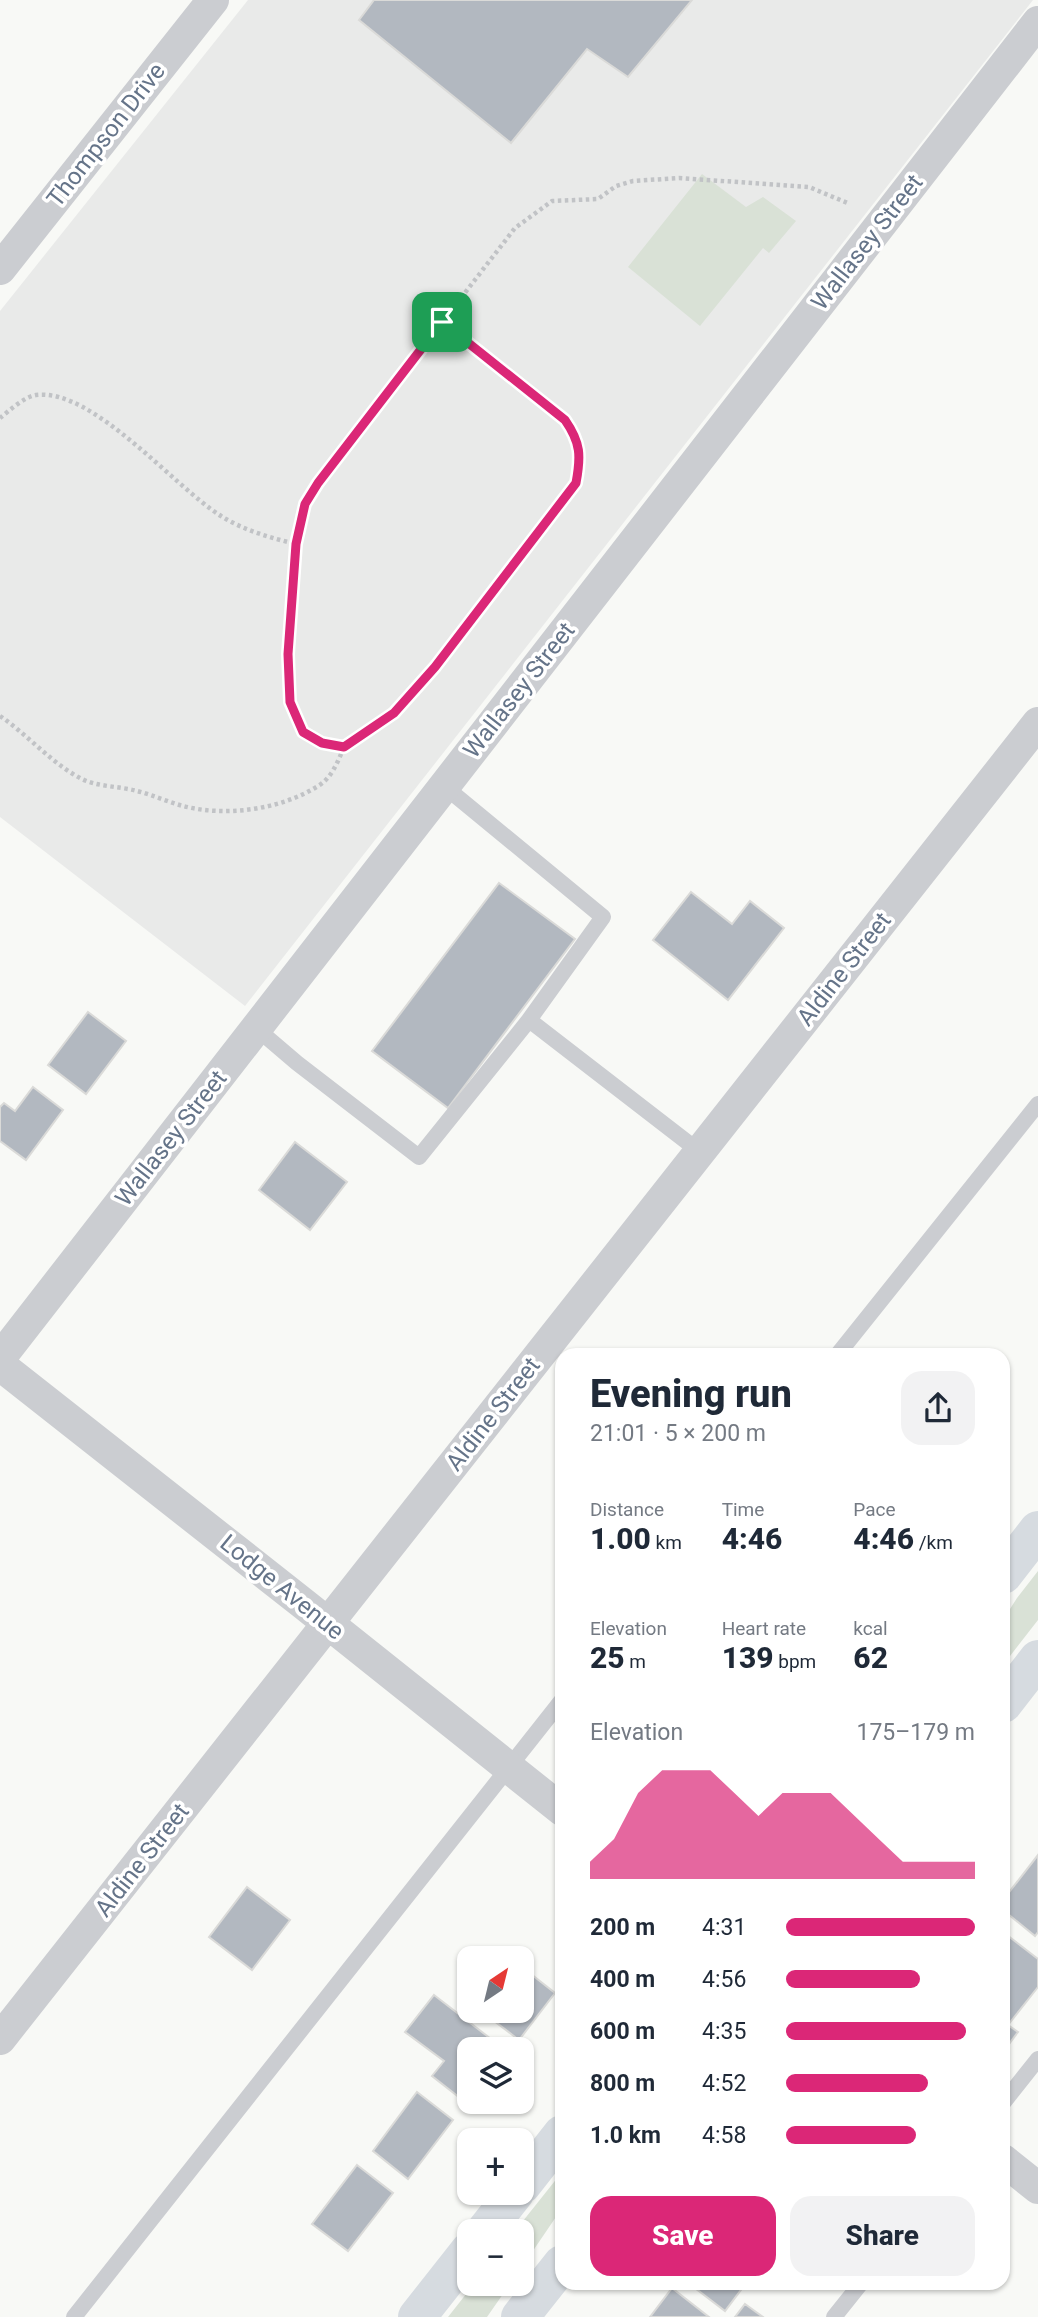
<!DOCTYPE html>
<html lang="en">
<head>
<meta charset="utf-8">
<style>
	:root { --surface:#fff; --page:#f2f2f3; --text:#1f2937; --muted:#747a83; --accent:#db2777 }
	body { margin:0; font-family:Roboto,sans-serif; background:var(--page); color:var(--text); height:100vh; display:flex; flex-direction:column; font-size:26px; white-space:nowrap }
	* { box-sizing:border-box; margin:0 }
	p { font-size:23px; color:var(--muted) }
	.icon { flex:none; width:38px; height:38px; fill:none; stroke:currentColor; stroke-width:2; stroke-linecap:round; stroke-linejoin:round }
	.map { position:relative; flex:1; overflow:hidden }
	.details { position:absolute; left:555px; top:1348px; width:455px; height:942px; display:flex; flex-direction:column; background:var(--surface); border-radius:21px; box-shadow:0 2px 5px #0004 }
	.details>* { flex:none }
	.needle { width:46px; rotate:35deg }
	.tools { position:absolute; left:457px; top:1946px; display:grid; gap:14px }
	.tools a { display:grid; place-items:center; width:77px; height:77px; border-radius:14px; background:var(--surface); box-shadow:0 2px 5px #0004; font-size:35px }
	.pin { position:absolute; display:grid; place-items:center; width:60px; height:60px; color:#fff; margin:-30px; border-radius:14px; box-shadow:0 4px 10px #0006 }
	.round { display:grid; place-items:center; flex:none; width:74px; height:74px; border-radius:21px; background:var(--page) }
	.head { display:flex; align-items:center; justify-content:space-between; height:119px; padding:0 35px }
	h1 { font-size:38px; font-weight:800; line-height:52px }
	.metrics { display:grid; grid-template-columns:repeat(3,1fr); gap:10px; height:119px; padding:7px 35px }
	.metrics div { display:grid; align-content:center }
	.metrics b { font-size:30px; font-weight:800 }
	.metrics small { font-size:19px; font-weight:400 }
	.metrics p { font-size:19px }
	.chart { height:196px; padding:14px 35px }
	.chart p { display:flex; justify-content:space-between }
	.chart svg { width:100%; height:126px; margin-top:7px; fill:var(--accent); opacity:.7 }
	.cta { display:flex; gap:14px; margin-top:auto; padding:14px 35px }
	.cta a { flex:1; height:80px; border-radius:21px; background:var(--accent); color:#fff; font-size:28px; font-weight:800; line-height:80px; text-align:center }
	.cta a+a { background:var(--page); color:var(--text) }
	ul { padding:0 35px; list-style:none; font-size:23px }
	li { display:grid; grid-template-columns:112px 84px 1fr; align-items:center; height:52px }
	li i { height:18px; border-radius:9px; background:var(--accent) }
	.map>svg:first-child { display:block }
	.built { fill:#e9eae9 }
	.green { fill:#d9e1d6 }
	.building { fill:#b2b8c0; stroke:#dadad8; stroke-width:2 }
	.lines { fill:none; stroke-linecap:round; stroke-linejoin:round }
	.path { stroke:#c1c3c6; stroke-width:4.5; stroke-dasharray:3.5 3.5; stroke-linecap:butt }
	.lane { stroke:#cbcdd1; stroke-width:16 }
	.street { stroke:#cbcdd1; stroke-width:32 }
	.secondary { stroke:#d6dbe0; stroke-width:38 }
	.route-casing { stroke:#fff; stroke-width:14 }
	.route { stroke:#db2777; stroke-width:9 }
	.labels { text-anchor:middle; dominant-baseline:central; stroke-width:7; stroke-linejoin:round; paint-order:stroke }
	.street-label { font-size:24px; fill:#657489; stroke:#fff }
</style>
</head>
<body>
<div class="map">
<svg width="1038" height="2317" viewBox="0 0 1038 2317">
	<rect width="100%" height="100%" fill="#f8f9f6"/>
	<!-- built -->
	<path class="built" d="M248,0h785l-788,1006 -245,-189v-506z"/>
	<!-- green -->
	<path class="green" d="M702,174l44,33 17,-10 33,24 -27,32 -6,-5 -63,78 -72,-59z
		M1038,1571v49l-35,45v-45l14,-22z
		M562,2172v36l-40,59v-36h-7z
		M474,2284h36l-23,33h-39z"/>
	<!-- building -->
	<path class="building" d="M374,0h318l-64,77 -41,-28 -76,94 -152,-123z
		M499,883l76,56 -127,169 -76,-57z
		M691,892l41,32 18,-23 34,27 -56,72 -75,-60z
		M88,1012l38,29 -40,53 -38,-29z
		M33,1087l30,23 -37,50 -26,-19v-34l4,-4 11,8z
		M295,1142l52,40 -37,48 -51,-40z
		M1038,1855v77l-3,4 -32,-26v-10z
		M247,1887l43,33 -38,50 -43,-33z
		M1003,1932l35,27v28l-30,38 10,7 -15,20z
		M522,1967l33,26 -36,47 -38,-29h41z
		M434,1995l70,54h-35v53h2l-2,3 -37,-29 12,-15 -39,-29z
		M417,2092l36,28 -45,59 -35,-28z
		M357,2165l36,28 -45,58 -36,-27z
		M687,2282h60l-22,29z
		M672,2288l37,29h-59z
		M745,2304l18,13h-28z"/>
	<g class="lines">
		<!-- path -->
		<path class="path" d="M442,322l123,98c16,23 16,36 12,63l-142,184 -41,46 -50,34 -22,-4 -19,-11 -13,-30 -2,-48 8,-110 9,-40 13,-21 197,-255 37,-27 46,-2 18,-13 17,-5 46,-3 130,9 41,17
			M0,418c10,-8 24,-21 36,-23 57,-7 137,91 185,121 22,14 50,22 75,28
			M0,716c28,19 50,46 80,62 16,9 39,8 57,13 16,4 31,11 46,15 42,11 97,4 135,-20 14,-8 20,-25 26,-39"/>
		<!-- lane -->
		<path class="lane" d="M444,786l159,131 -74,103
			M256,1028l41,35 122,94 110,-137 171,132
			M838,1354l200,-250
			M1003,2103l35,-44
			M74,2317l488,-617
			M834,2317l28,-35"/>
		<!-- street -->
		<path class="street" d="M0,269l213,-269
			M0,1358l1038,-1336
			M0,1365l305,240 257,205
			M0,2039l1038,-1316
			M1003,2160l35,28"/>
		<!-- secondary -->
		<path class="secondary" d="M1003,1575l35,-45
			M1003,1704l35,-45
			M522,2185l40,-51
			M485,2231l30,-38
			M417,2317l52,-66
			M520,2317l42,-53"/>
	</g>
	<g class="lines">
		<!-- route casing -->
		<g class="route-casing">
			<path id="route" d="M442,322l123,98c16,23 16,36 11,63l-141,184 -41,46 -50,34 -22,-4 -19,-11 -13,-30 -2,-48 8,-110 9,-40 13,-21z"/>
		</g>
		<!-- route -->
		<use href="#route" class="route"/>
	</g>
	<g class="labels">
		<!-- street labels -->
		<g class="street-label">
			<text transform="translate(106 135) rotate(-52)">Thompson Drive</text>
			<text transform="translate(867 242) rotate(-52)">Wallasey Street</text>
			<text transform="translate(519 690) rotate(-52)">Wallasey Street</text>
			<text transform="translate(844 969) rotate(-52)">Aldine Street</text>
			<text transform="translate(171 1138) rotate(-52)">Wallasey Street</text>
			<text transform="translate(493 1414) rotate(-52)">Aldine Street</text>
			<text transform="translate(282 1587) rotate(39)">Lodge Avenue</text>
			<text transform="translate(142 1860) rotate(-52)">Aldine Street</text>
		</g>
	</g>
</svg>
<div class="tools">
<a><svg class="needle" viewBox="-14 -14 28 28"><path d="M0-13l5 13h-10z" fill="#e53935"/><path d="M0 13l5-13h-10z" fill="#747a83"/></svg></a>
<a><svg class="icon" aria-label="layers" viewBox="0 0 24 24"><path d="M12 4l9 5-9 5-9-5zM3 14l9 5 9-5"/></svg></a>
<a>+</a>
<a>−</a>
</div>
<div class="pin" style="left:442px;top:322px;background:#1e9e55"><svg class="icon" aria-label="arrive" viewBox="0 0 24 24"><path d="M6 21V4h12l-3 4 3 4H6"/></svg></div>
<section class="details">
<div class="head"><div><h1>Evening run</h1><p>21:01 · 5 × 200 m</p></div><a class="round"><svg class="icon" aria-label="share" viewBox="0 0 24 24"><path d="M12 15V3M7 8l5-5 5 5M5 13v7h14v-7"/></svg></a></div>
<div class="metrics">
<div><p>Distance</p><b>1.00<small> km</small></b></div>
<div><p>Time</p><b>4:46</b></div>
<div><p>Pace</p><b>4:46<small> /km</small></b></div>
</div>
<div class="metrics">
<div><p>Elevation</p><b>25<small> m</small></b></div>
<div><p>Heart rate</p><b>139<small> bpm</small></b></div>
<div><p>kcal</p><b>62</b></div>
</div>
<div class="chart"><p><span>Elevation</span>175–179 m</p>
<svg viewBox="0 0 160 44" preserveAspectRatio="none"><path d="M0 44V38L10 30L20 14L30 6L40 6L50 6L60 14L70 22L80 14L90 14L100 14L110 22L120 30L130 38L140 38L150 38L160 38V44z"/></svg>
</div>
<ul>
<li><b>200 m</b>4:31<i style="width:100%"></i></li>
<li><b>400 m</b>4:56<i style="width:71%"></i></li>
<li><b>600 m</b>4:35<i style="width:95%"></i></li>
<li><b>800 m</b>4:52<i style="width:75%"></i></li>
<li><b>1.0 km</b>4:58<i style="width:69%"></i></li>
</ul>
<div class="cta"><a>Save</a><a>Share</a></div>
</section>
</div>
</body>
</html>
